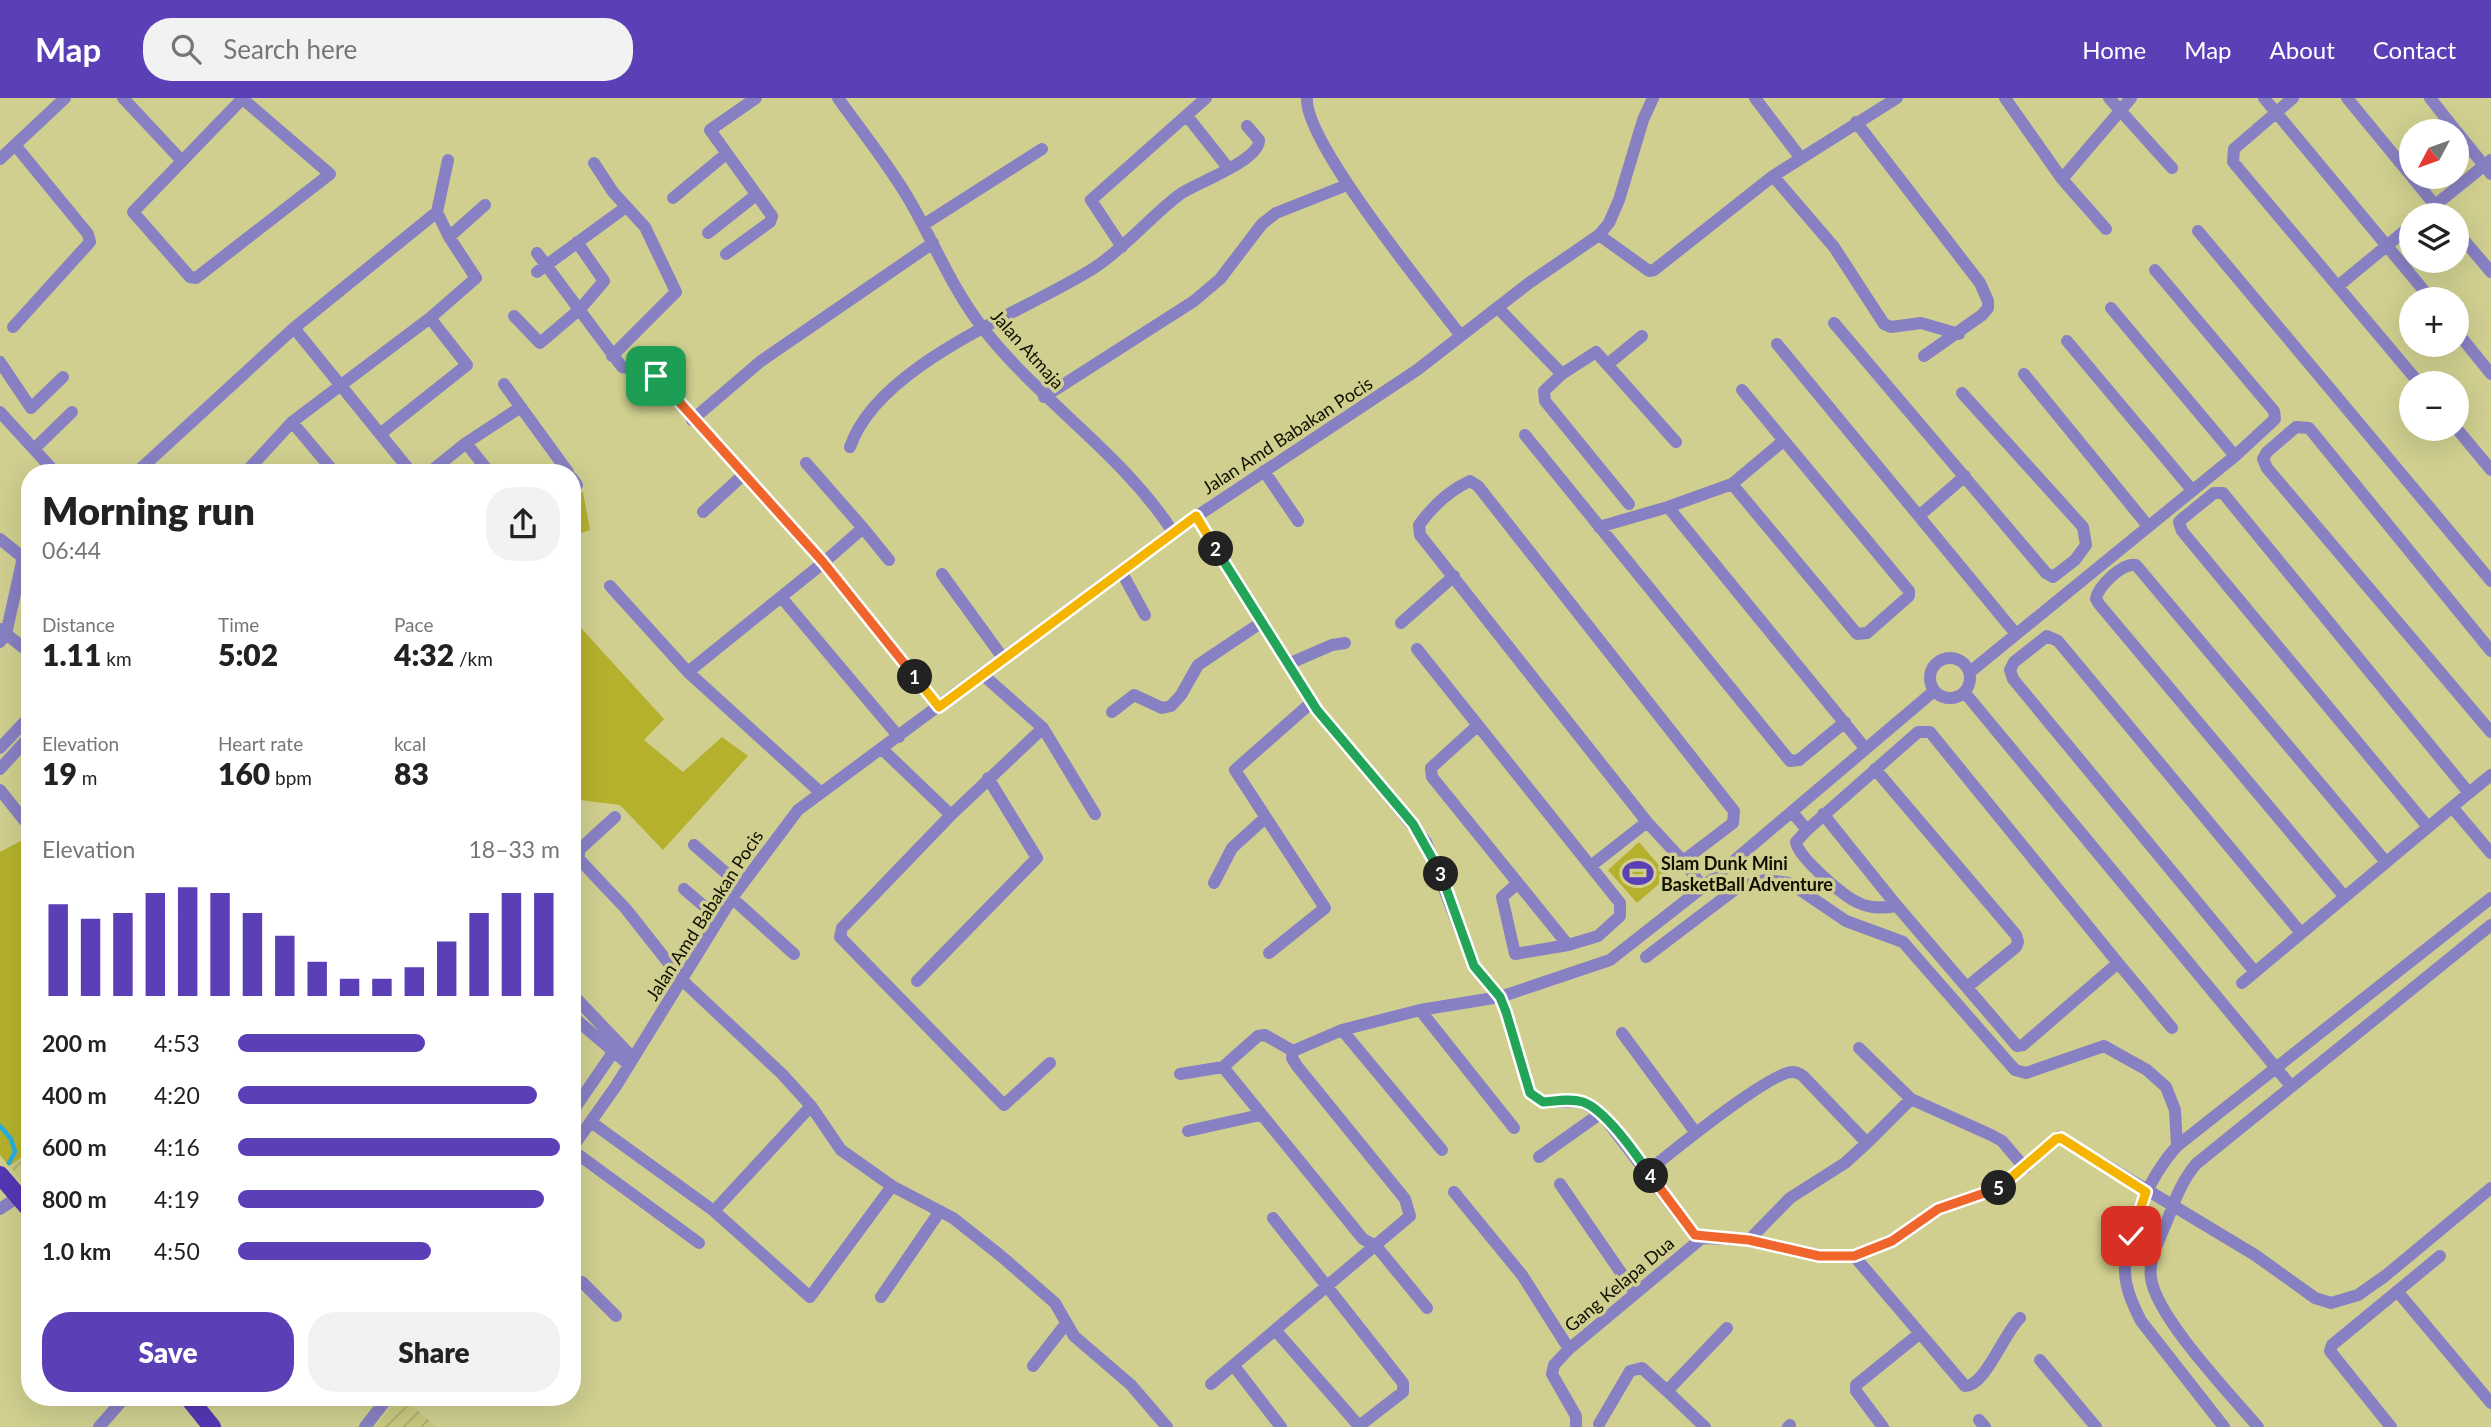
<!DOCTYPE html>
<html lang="en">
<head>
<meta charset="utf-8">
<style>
	:root { --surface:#fff; --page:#f2f2f2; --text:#222; --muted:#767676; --accent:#5a3fb7 }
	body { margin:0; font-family:Lato,sans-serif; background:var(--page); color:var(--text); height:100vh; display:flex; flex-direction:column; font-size:26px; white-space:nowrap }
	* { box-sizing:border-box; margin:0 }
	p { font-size:23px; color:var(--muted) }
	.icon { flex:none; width:38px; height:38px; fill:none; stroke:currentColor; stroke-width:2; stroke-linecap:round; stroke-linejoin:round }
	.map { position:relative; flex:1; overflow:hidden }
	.panel { position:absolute; left:21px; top:366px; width:560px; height:942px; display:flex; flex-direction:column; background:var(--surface); border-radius:28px; box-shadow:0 7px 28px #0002 }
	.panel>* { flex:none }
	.needle { width:46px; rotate:229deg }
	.fabs { position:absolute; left:2399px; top:21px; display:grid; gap:14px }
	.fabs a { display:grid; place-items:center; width:70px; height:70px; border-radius:50%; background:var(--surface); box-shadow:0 7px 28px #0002; font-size:35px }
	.pin { position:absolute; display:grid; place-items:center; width:60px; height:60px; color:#fff; margin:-30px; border-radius:14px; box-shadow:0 4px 10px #0006 }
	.km { position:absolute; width:35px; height:35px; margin:-18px; border-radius:50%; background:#222; color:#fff; font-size:19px; line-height:35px; text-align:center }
	.round { display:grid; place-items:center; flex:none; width:74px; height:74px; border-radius:28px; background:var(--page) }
	.summary { display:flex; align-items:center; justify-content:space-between; height:119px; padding:0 21px }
	h1 { font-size:38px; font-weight:800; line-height:52px }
	.stats { display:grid; grid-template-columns:repeat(3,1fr); gap:10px; height:119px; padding:7px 21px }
	.stats div { display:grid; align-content:center }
	.stats b { font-size:30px; font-weight:800 }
	.stats small { font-size:19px; font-weight:400 }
	.stats p { font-size:19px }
	.chart { height:196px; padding:14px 21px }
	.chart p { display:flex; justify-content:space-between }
	.chart svg { width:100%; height:126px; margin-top:7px; stroke:var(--accent); stroke-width:6 }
	.primary-button { display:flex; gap:14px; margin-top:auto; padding:14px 21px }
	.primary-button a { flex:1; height:80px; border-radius:28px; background:var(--accent); color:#fff; font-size:28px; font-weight:800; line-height:80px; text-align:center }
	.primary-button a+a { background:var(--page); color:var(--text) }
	ul { padding:0 21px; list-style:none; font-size:23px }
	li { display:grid; grid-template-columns:112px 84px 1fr; align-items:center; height:52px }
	li i { height:18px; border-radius:9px; background:var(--accent) }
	header { display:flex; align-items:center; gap:42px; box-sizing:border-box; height:98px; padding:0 35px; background:var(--accent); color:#fff }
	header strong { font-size:33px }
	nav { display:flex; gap:38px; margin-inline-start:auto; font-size:24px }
	.search { width:490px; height:63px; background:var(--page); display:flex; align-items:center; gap:18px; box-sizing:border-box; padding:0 24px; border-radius:28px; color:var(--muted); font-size:26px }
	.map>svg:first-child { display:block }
	.industrial { fill:url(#industrial-furrows) }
	.grass { fill:#b5b12d }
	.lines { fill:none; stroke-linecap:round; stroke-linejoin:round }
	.stream { stroke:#28b0df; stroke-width:4.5 }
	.minor { stroke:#8780c3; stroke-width:12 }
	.primary { stroke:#5536b4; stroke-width:18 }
	.split-1-casing { stroke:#fff; stroke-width:14 }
	.split-2-casing { stroke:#fff; stroke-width:14 }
	.split-3-casing { stroke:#fff; stroke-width:14 }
	.split-4-casing { stroke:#fff; stroke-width:14 }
	.split-5-casing { stroke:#fff; stroke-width:14 }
	.split-6-casing { stroke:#fff; stroke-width:14 }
	.split-1 { stroke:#f0652b; stroke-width:9 }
	.split-2 { stroke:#f5b400; stroke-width:9 }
	.split-3 { stroke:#22a559; stroke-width:9 }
	.split-4 { stroke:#22a559; stroke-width:9 }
	.split-5 { stroke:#f0652b; stroke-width:9 }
	.split-6 { stroke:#f5b400; stroke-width:9 }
	.labels { text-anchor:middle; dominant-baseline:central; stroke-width:7; stroke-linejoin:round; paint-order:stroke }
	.street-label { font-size:18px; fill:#100f00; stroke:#d0cf90 }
	.poi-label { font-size:18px; font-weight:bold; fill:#100f00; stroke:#d0cf90; text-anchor:start }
</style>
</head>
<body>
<header>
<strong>Map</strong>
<div class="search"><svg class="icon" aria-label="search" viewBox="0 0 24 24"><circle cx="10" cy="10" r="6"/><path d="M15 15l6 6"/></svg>Search here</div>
<nav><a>Home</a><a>Map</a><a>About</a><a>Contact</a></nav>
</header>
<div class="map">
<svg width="2491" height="1329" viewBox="0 0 2491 1329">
	<defs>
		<pattern id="industrial-furrows" width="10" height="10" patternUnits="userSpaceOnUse" patternTransform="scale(1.75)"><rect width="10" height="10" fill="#cac981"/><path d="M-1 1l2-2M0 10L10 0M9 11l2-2" fill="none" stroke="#acab6e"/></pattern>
	</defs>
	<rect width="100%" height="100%" fill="#d0cf90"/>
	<!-- industrial -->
	<path class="industrial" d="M30,1054v39l-21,-25z
		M401,1298l1,1 35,30h-62z"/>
	<!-- grass -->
	<path class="grass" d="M583,394l7,38 -18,6v-41z
		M572,520l92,101 -20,21 39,32 39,-35 26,19 -85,94 -43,-45 -48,-6z
		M30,738v316l-21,14 -9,-11v-303z
		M1639,744l29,34 -31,27 -29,-33z"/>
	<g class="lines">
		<!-- stream -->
		<path class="stream" d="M0,1028l11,13 4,13 -6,11"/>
		<!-- minor -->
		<path class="minor" d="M123,0l59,63
			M243,0l-110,114 57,65 6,1 134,-104 -86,-74
			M838,0c24,34 52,68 73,105 23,40 42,87 71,124 58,75 139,125 191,205
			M1307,0c-3,44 123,197 154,238
			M1755,0l45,59
			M2005,0l57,81 44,50
			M2109,0l63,70
			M2264,0l167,201
			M2293,0l-59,51 -1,13 186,221
			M2347,0l65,79
			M2430,0l26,33
			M1187,18l42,53
			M1856,24l124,161 8,18v7l-6,7 -58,41
			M2457,34l34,42
			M0,61l65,-61
			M594,65l19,29 32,35 31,65 -64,64
			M1773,78l61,71 50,77 7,3 30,-4 38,11
			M2412,79l31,38
			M2062,81l69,-81
			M673,100l53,-44
			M2423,117l68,-55
			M923,127l119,-76
			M2198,133l293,350
			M2457,134l34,40
			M708,135l48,-38
			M1599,137l50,36 5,-1 119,-94 124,-78
			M449,139l36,-32
			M1122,149l-31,-47 115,-102
			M537,155l85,114 25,4 9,5 167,187 -135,109
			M726,156l44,-32 2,-6 -62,-86 46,-32
			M537,174l89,-65
			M2338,188l74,-61
			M1498,210l64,66 34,-22 80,90
			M2111,210l124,148
			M514,218l26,27 40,-34 24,-28 -27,-39
			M1834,225l212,250 7,4 22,-17 11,-15 -3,-18 -121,-134
			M13,229l77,-85 -2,-8 -73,-89
			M294,230l117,144
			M2457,234l34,42
			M2067,243l125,149
			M1777,246l239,290
			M0,264l31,46 32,-31
			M1608,266l34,-28
			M1562,276l-18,17 1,10 84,103
			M2024,276l124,152
			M504,286l64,88
			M1044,299l150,-96 26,-22 42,-55 14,-11 71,-28
			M0,314l54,59
			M692,322l69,-59 172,-118
			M292,324l42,50
			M2457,331l34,41
			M380,336l87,-69 -37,-47
			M1525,337l265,326 9,-1 46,-38
			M1782,344l-50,42 -64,23 197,241
			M466,345l23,29
			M850,349c29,-84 175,-135 244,-179 32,-21 55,-50 85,-73 14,-11 81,-34 80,-55l-12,-14
			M34,351l38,-37
			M806,365l57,65
			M1264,373l34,50
			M137,374l157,-144 143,-116
			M246,374l46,-50 138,-104 46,-40 -27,-41 -12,-25 11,-52
			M430,374l36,-29 55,-36
			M572,380l5,7
			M1470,383l8,5 256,325 -1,12 -50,38 -36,-39 -227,-287 -1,-10c13,-18 31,-35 51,-44z
			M1732,386l125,150 10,-1 42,-37v-5l-167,-201
			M703,414l40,-37
			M1920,417l45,-39
			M1196,418l121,194 109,132 48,124 26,31 6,15 24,81 13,9h39l19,11 91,119 10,6
			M1599,429l69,-20
			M0,441l21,17 1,6 -16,72 -6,8
			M889,462l-26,-32 -40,35 116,144
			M1121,473l24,44
			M942,476l61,84
			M610,488l78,86 132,120
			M781,499l118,140
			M1401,525l53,-47
			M0,531l30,24
			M1417,551l203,254v13l-22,20 -30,9 -136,-168 -1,-9 45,-41
			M2491,553l-182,-223 -13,-1 -29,25 -4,7 4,9 224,264
			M1930 580a20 20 0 1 1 40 0a20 20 0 1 1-40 0Z
			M1288,566l44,-19 13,-2
			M1970,574l265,-216 40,-37 -1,-8 -119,-141
			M1965,595l326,393
			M1112,614l22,-17 28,13 9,-2 10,-11 17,-30 64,-43
			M1043,630l52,86
			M0,650l30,-32
			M883,652l68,65 -109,113 -2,9 164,168 46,-42
			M0,671l30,-33
			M1875,671l141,166 2,7 -2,5 -49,40
			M0,692l24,30 6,1
			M2452,709l39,46
			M1792,714l15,18 -11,12c2,15 48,55 63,61 12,6 25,5 38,3l120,140 6,-1 95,-82 54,65
			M1823,716l74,92
			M951,717l92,-87 -61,-54
			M615,719l-35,32 -2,9 48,51 56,71 100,94 29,32 30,44 51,36 61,32 48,38 54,47 19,33 57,49 36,42
			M2428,729l-246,-296 -3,-9 3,-3 32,-26h9l246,300 22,-18
			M1807,732l111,-98h12l188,231
			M694,747l47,41
			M1683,763l20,26
			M1592,767l55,-43
			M1214,785l18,-35 33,-30
			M1517,786l-15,13 13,57 53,-9
			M684,791l35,30
			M2344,798l-245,-292 -3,-5c2,-13 27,-37 40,-34l250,297
			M732,800l62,56
			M1269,855l56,-45 -90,-138 77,-68
			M1646,859l91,-69 28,-8 25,3 56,38 57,21 112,128 11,3 78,-27 43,24 19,17 9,23 2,36
			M2255,874l-242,-293 -3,-9 4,-8 33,-26 11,5 243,292
			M917,883l120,-123 -49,-80
			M2242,885l227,-190
			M572,896l60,63
			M1420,912l80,-13 110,-37 93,-73 231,-196
			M572,918l56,48
			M1342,932l100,120
			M1622,935l74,100
			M1859,950l52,51 80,36 11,6 23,27
			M1223,969l140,172 13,7 51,62
			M1180,976l43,-7 35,-31 7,-1 28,16
			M572,1014l42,-61
			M591,1024l123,89 96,86 82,-111
			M1188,1033l72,-16
			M572,1050l44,-62 116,-188 66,-88 375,-278 244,-162 112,-87 70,-48 10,-12 10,-23 24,-80 10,-22
			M572,1052l127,93
			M1539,1059l62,-44
			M1648,1073c21,-17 124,-101 145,-99 4,0 7,2 10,4l64,67 44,-44
			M1560,1086l75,109
			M1454,1094l68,83 47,74
			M0,1111l18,-12
			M714,1113l97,-105
			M1273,1120l130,165v9l-44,34 -83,-95
			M2134,1130l26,10
			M1749,1142l41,-42 55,-35 22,-20
			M1854,1158l111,130c20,1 40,-55 55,-68
			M572,1186l10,-2 34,34
			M2397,1193l94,112
			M881,1199l59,-86
			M2040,1262l56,67
			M1033,1268l32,-41
			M1234,1268l47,61
			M1211,1286l199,-168 -5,-17 -108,-133 -5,-8 1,-7 49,-21 78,-20 94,118
			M1667,1293l38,36
			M1979,1322l6,7
			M1599,1326l31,-53 12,-3 25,23 60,-63
			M99,1329l27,-31
			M365,1329l24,-31
			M1576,1329v-11l-24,-42 2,-9 15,-16 133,-111 47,2 70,16h35l38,-15 46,-32 63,-22 58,-50 196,118 60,43 16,5 27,-8 27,-19 106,-88
			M1788,1329l2,-2
			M1883,1329l-27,-36v-6l63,-51
			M2224,1329l-83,-106c-8,-16 -16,-33 -16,-51 -1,-40 26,-95 52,-124l314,-248
			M2258,1329c-27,-32 -102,-110 -107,-149 -3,-18 9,-40 16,-57 8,-21 14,-39 29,-57l295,-239
			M2391,1329l-61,-76 2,-6 108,-89"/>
		<!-- primary -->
		<path class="primary" d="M0,1077l30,35
			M187,1298l25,31"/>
	</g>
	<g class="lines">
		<!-- split-1 casing -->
		<g class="split-1-casing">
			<path id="split-1" d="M656,278l167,186 92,115"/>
		</g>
		<!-- split-2 casing -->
		<g class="split-2-casing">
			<path id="split-2" d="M915,579l24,30 257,-191 20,33"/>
		</g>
		<!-- split-3 casing -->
		<g class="split-3-casing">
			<path id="split-3" d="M1216,451l101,161 96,114 28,50"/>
		</g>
		<!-- split-4 casing -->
		<g class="split-4-casing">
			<path id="split-4" d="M1441,776l33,92 26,31 6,15 24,81 13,9c13,-1 27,-4 40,0 23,8 54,54 68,74"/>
		</g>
		<!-- split-5 casing -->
		<g class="split-5-casing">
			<path id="split-5" d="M1651,1078l44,59 54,5 70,16h35l38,-15 46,-32 61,-21"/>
		</g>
		<!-- split-6 casing -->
		<g class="split-6-casing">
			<path id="split-6" d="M1999,1090l57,-49 5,-1 85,54 -15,44"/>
		</g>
		<!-- split-1 -->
		<use href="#split-1" class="split-1"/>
		<!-- split-2 -->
		<use href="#split-2" class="split-2"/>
		<!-- split-3 -->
		<use href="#split-3" class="split-3"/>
		<!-- split-4 -->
		<use href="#split-4" class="split-4"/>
		<!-- split-5 -->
		<use href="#split-5" class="split-5"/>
		<!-- split-6 -->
		<use href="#split-6" class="split-6"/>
	</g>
	<!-- icons -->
	<defs>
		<g id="stadium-bare" transform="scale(2.415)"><path d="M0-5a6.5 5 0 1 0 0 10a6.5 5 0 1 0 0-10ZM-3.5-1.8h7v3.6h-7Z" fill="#5a3fb7" stroke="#d0cf90" stroke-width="2.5" paint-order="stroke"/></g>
	</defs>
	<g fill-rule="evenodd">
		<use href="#stadium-bare" x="1638" y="775"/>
	</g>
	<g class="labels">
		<!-- street labels -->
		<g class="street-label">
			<text transform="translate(1028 251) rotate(48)">Jalan Atmaja</text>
			<text transform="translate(1287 337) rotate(-33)">Jalan Amd Babakan Pocis</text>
			<text transform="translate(704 817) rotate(-57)">Jalan Amd Babakan Pocis</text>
			<text transform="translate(1619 1186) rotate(-40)">Gang Kelapa Dua</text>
		</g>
		<!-- poi labels -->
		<g class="poi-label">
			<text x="1661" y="765">Slam Dunk Mini<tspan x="1661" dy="21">BasketBall Adventure</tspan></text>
		</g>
	</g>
</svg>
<div class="fabs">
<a><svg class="needle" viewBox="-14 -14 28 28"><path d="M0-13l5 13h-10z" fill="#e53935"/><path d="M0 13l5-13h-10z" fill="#767676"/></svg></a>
<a><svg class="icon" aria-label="layers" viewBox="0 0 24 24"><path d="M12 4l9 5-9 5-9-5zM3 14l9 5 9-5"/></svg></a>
<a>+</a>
<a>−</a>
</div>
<div class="pin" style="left:656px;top:278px;background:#1e9e55"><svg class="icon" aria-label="arrive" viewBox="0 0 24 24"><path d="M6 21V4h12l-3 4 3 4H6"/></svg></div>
<div class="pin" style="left:2131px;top:1138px;background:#d93025"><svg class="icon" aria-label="check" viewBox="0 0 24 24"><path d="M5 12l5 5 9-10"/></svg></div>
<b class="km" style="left:915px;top:579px">1</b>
<b class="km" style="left:1216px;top:451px">2</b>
<b class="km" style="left:1441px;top:776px">3</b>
<b class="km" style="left:1651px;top:1078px">4</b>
<b class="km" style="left:1999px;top:1090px">5</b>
<section class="panel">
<div class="summary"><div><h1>Morning run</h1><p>06:44</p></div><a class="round"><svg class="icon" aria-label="share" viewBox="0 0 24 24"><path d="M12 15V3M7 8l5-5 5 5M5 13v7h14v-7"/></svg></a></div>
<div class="stats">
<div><p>Distance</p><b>1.11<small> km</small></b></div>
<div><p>Time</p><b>5:02</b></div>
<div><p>Pace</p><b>4:32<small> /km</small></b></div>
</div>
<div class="stats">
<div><p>Elevation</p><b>19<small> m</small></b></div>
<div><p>Heart rate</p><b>160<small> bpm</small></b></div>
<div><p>kcal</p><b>83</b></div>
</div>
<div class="chart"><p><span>Elevation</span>18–33 m</p>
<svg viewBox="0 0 160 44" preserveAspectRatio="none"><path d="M5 44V12M15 44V17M25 44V15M35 44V8M45 44V6M55 44V8M65 44V15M75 44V23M85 44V32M95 44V38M105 44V38M115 44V34M125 44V25M135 44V15M145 44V8M155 44V8"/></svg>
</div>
<ul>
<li><b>200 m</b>4:53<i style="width:58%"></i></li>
<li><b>400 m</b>4:20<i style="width:93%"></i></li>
<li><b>600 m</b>4:16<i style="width:100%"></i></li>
<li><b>800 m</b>4:19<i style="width:95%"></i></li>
<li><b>1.0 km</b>4:50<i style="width:60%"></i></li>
</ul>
<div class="primary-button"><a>Save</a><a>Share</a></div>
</section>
</div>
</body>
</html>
